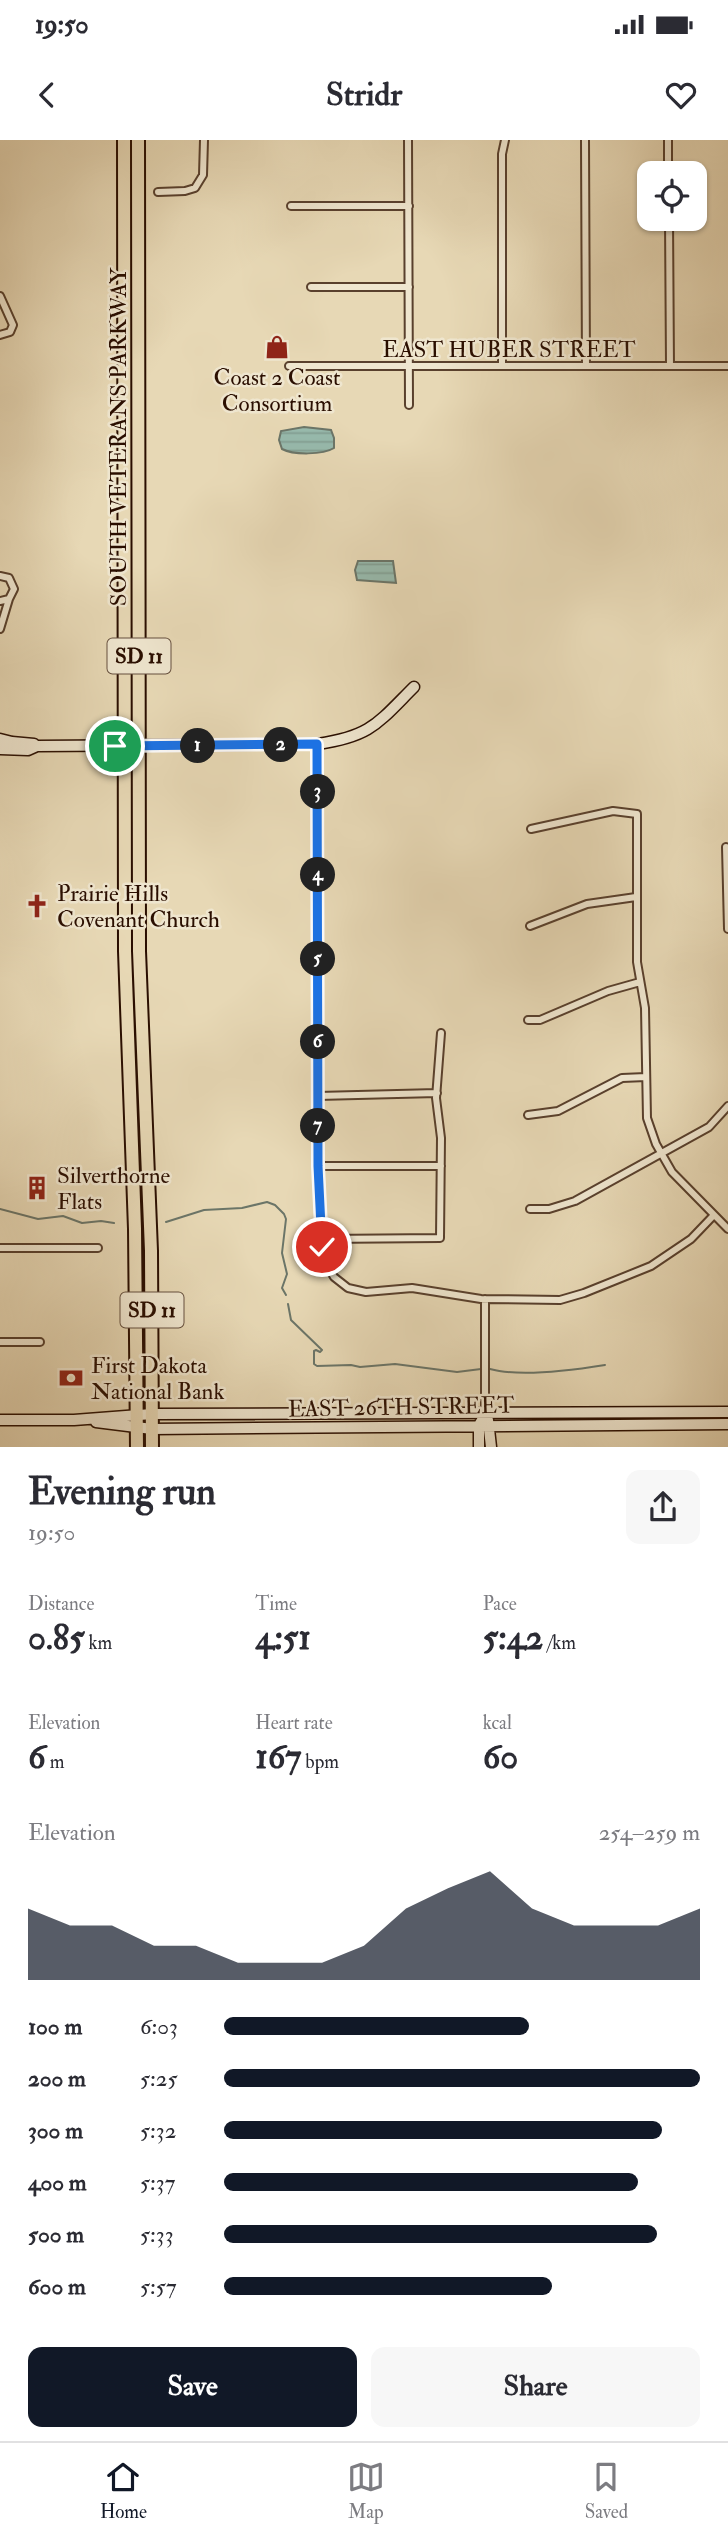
<!DOCTYPE html>
<html lang="en">
<head>
<meta charset="utf-8">
<style>
	:root { --surface:#fff; --page:#f7f7f7; --text:#2b2b33; --muted:#7c7c81; --line:#e1e1e2; --accent:#111827 }
	body { margin:0; font-family:"IM FELL Double Pica",serif; background:var(--page); color:var(--text); height:100vh; display:flex; flex-direction:column; font-size:26px; white-space:nowrap }
	* { box-sizing:border-box; margin:0 }
	p { font-size:23px; color:var(--muted) }
	.icon { flex:none; width:38px; height:38px; fill:none; stroke:currentColor; stroke-width:2; stroke-linecap:round; stroke-linejoin:round }
	.map { position:relative; height:1307px; overflow:hidden }
	.details { display:flex; flex-direction:column; background:var(--surface); flex:1 }
	.details>* { flex:none }
	.buttons { position:absolute; left:637px; top:21px; display:grid; gap:14px }
	.buttons a { display:grid; place-items:center; width:70px; height:70px; border-radius:14px; background:var(--surface); box-shadow:0 2px 5px #0004; font-size:35px }
	.pin { position:absolute; display:grid; place-items:center; width:60px; height:60px; color:#fff; margin:-30px; border:4px solid #fff; border-radius:50%; box-shadow:0 2px 7px #0007 }
	.km { position:absolute; width:35px; height:35px; margin:-18px; border-radius:50%; background:#222; color:#fff; font-size:19px; line-height:35px; text-align:center }
	.round { display:grid; place-items:center; flex:none; width:74px; height:74px; border-radius:14px; background:var(--page) }
	.summary { display:flex; align-items:center; justify-content:space-between; height:119px; padding:0 28px }
	h1 { font-size:38px; font-weight:700; line-height:52px }
	.figures { display:grid; grid-template-columns:repeat(3,1fr); gap:10px; height:119px; padding:7px 28px }
	.figures div { display:grid; align-content:center }
	.figures b { font-size:35px; font-weight:700 }
	.figures small { font-size:19px; font-weight:400 }
	.figures p { font-size:19px }
	.chart { height:196px; padding:14px 28px }
	.chart p { display:flex; justify-content:space-between }
	.chart svg { width:100%; height:126px; margin-top:7px; fill:var(--accent); opacity:.7 }
	.button { display:flex; gap:14px; margin-top:auto; padding:14px 28px }
	.button a { flex:1; height:80px; border-radius:14px; background:var(--accent); color:#fff; font-size:28px; font-weight:700; line-height:80px; text-align:center }
	.button a+a { background:var(--page); color:var(--text) }
	ul { padding:0 28px; list-style:none; font-size:23px }
	li { display:grid; grid-template-columns:112px 84px 1fr; align-items:center; height:52px }
	li i { height:18px; border-radius:9px; background:var(--accent) }
	.status { display:flex; justify-content:space-between; align-items:center; height:49px; padding:0 35px; background:var(--surface); direction:ltr }
	.status svg { height:19px; fill:currentColor }
	header { display:flex; justify-content:space-between; align-items:center; height:91px; padding:0 28px; background:var(--surface); font-size:32px; font-weight:700 }
	.dock { display:flex; justify-content:space-around; align-items:center; height:98px; border-top:2px solid var(--line); background:var(--surface); font-size:19px; color:var(--muted) }
	.dock a { display:grid; justify-items:center; gap:4px }
	.dock .current { color:var(--accent) }
	.map>svg:first-child { display:block }
	.water { fill:url(#water-rules); stroke:#6b7568; stroke-width:2 }
	.lines { fill:none; stroke-linecap:round; stroke-linejoin:round }
	.stream { stroke:#6b7568; stroke-width:2 }
	.street-casing { stroke:#59402d; stroke-width:10 }
	.secondary-casing { stroke:#2a0e00; stroke-width:13 }
	.highway-casing { stroke:#2a0e00; stroke-width:16 }
	.street { stroke:#efe6cf; stroke-width:6 }
	.secondary { stroke:#efe6cf; stroke-width:10 }
	.highway { stroke:#e7d8b5; stroke-width:12 }
	.route-casing { stroke:#fff; stroke-width:14 }
	.route { stroke:#1a73e8; stroke-width:9 }
	.labels { text-anchor:middle; dominant-baseline:central; stroke-width:5; stroke-linejoin:round; paint-order:stroke }
	.shield { fill:#efe6cf; stroke:#654f3e; stroke-width:2 }
	.shield-label { font-size:21px; font-weight:bold; fill:#2a0e00 }
	.street-label { font-size:23px; fill:#2a0e00; stroke:#efe6cf }
	.poi-label { font-size:23px; fill:#2a0e00; stroke:#efe6cf; text-anchor:start }
</style>
</head>
<body>
<div class="status"><b>19:50</b><svg viewBox="0 0 49 12"><path d="M0 12V9h3v3zM5 12V6h3v6zM10 12V3h3v9zM15 12V0h3v12zM26 1h20v11H26zM47 4h2v5h-2z"/></svg></div>
<header><svg class="icon" aria-label="back" viewBox="0 0 24 24"><path d="M15 5l-7 7 7 7"/></svg>Stridr<svg class="icon" aria-label="heart" viewBox="0 0 24 24"><path d="M12 20l-8-8c-3-5 5-10 8-4 3-6 11-1 8 4z"/></svg></header>
<div class="map">
<svg width="728" height="1307" viewBox="0 0 728 1307">
	<defs>
		<pattern id="water-rules" width="6" height="5" patternUnits="userSpaceOnUse" patternTransform="scale(1.75)"><rect width="6" height="5" fill="#97baad"/><path d="M0 2.5h6" fill="none" stroke="#829f93"/></pattern>
	</defs>
	<rect width="100%" height="100%" fill="#e7d8b5"/>
	<filter id="stains"><feTurbulence type="fractalNoise" baseFrequency=".00286" numOctaves="4"/><feColorMatrix values="0 0 0 0 .2 0 0 0 0 .09 0 0 0 0 .02 0 0 0 .5 -.17"/></filter>
	<radialGradient id="worn" r=".72"><stop offset=".6" stop-color="#630" stop-opacity="0"/><stop offset="1" stop-color="#630" stop-opacity=".3"/></radialGradient>
	<!-- water -->
	<path class="water" d="M304,287l27,3 3,8v10c-11,7 -41,7 -52,1l-3,-9 2,-9z
		M358,421h35l3,22 -39,-3 -2,-10z"/>
	<g class="lines">
		<!-- stream -->
		<path class="stream" d="M0,1069l38,10 25,-3 19,7 19,-2 13,2
			M166,1082l38,-12 38,-2 25,-6 8,3 9,9 2,5 -4,34 5,21 -5,14 4,7
			M288,1164l3,16 31,30 -2,2 -4,-2 -2,1v13l3,2 34,-1 9,2 35,-3 62,8 24,-3
			M490,1229c29,8 84,1 115,-4"/>
		<!-- street casing -->
		<g class="street-casing">
			<path id="street" d="M408,0l1,265
				M585,0l1,226
				M668,0v33
				M158,52l27,-1 10,-3 8,-13 1,-35
				M291,66h118
				M669,79l1,147
				M311,147h98
				M0,156l13,29 -3,7 -10,3
				M289,226h439
				M502,226v-212l3,-14
				M0,436l9,2 5,11 -5,10 -9,2
				M0,489l9,-30
				M318,604v422l4,81 3,15 9,15 14,11 18,4 46,-4 69,11 79,1 24,-7 67,-27 40,-27 23,-24
				M531,689l82,-18 24,3v148l8,46 2,110 9,26 16,28 56,57
				M726,707l2,82
				M530,786l57,-22 49,-7
				M528,880h12l68,-29 32,-9
				M318,956l119,-3
				M528,975l30,-4 64,-33 24,-1
				M318,1026h123
				M530,1069h19l26,-8 134,-74 19,-21
				M322,1099l118,-1 1,-100 -5,-40 5,-65
				M0,1108h98
				M485,1159v114
				M0,1202h40"/>
		</g>
		<!-- secondary casing -->
		<g class="secondary-casing">
			<path id="secondary" d="M0,599l12,3 22,2
				M0,609l28,1 9,-4 281,-2c53,-8 59,-20 96,-57
				M0,1280h74l78,-6 576,-2
				M488,1280l3,27
				M96,1282l56,7 576,-5
				M479,1307v-22l3,-5"/>
		</g>
		<!-- highway casing -->
		<g class="highway-casing">
			<path id="highway" d="M124,0l1,811 10,278 2,218
				M138,0l1,811 12,300 1,196"/>
		</g>
		<!-- street -->
		<use href="#street" class="street"/>
		<!-- secondary -->
		<use href="#secondary" class="secondary"/>
		<!-- highway -->
		<use href="#highway" class="highway"/>
	</g>
	<g class="lines">
		<!-- route casing -->
		<g class="route-casing">
			<path id="route" d="M115,606l202,-2 1,422 4,81"/>
		</g>
		<!-- route -->
		<use href="#route" class="route"/>
	</g>
	<!-- icons -->
	<defs>
		<g id="shop-bare" transform="scale(1.89)"><path d="M-5-2.5h2.3a2.7 3.5 0 0 1 5.4 0H5L5.5 6h-11ZM-1.5-2.5h3a1.5 2.3 0 0 0-3 0Z" fill="#8f2418" stroke="#efe6cf" stroke-width="2.5" paint-order="stroke"/></g>
		<g id="church-bare" transform="scale(1.89)"><path d="M-1.2-6h2.4v3.5h3.3v2.4h-3.3V6h-2.4V-.1h-3.3v-2.4h3.3Z" fill="#8f2418" stroke="#efe6cf" stroke-width="2.5" paint-order="stroke"/></g>
		<g id="building-bare" transform="scale(1.89)"><path d="M-4-6H4V6H1V3H-1V6H-4ZM-2.5-4.3h1.7v1.8h-1.7ZM.8-4.3h1.7v1.8H.8ZM-2.5-1h1.7V.8h-1.7ZM.8-1h1.7V.8H.8Z" fill="#8f2418" stroke="#efe6cf" stroke-width="2.5" paint-order="stroke"/></g>
		<g id="bank-bare" transform="scale(1.89)"><path d="M-6-4H6V4H-6ZM0-2.3a2.3 2.3 0 1 0 0 4.6a2.3 2.3 0 1 0 0-4.6Z" fill="#8f2418" stroke="#efe6cf" stroke-width="2.5" paint-order="stroke"/></g>
	</defs>
	<g fill-rule="evenodd">
		<use href="#shop-bare" x="277" y="207"/>
		<use href="#church-bare" x="37" y="766"/>
		<use href="#building-bare" x="37" y="1048"/>
		<use href="#bank-bare" x="71" y="1238"/>
	</g>
	<g class="labels">
		<!-- shield labels -->
		<g class="shield">
			<rect x="107.5" y="498.5" width="63" height="35" rx="5"/>
			<rect x="120.5" y="1152.5" width="63" height="35" rx="5"/>
		</g>
		<g class="shield-label">
			<text x="139" y="516">SD 11</text>
			<text x="152" y="1170">SD 11</text>
		</g>
		<!-- street labels -->
		<g class="street-label">
			<text x="509" y="209">EAST HUBER STREET</text>
			<text transform="translate(118 297) rotate(-90)">SOUTH VETERANS PARKWAY</text>
			<text transform="translate(401 1267) rotate(-1)">EAST 26TH STREET</text>
		</g>
		<!-- poi labels -->
		<g class="poi-label">
			<text x="277" y="237" text-anchor="middle">Coast 2 Coast<tspan x="277" dy="26">Consortium</tspan></text>
			<text x="57" y="753">Prairie Hills<tspan x="57" dy="26">Covenant Church</tspan></text>
			<text x="57" y="1035">Silverthorne<tspan x="57" dy="26">Flats</tspan></text>
			<text x="91" y="1225">First Dakota<tspan x="91" dy="26">National Bank</tspan></text>
		</g>
	</g>
	<rect width="100%" height="100%" filter="url(#stains)"/>
	<rect width="100%" height="100%" fill="url(#worn)"/>
</svg>
<div class="buttons">
<a><svg class="icon" aria-label="locate" viewBox="0 0 24 24"><circle cx="12" cy="12" r="6"/><path d="M12 2v4M12 18v4M2 12h4M18 12h4"/></svg></a>
</div>
<div class="pin" style="left:115px;top:606px;background:#1e9e55"><svg class="icon" aria-label="arrive" viewBox="0 0 24 24"><path d="M6 21V4h12l-3 4 3 4H6"/></svg></div>
<div class="pin" style="left:322px;top:1107px;background:#d93025"><svg class="icon" aria-label="check" viewBox="0 0 24 24"><path d="M5 12l5 5 9-10"/></svg></div>
<b class="km" style="left:198px;top:606px">1</b>
<b class="km" style="left:281px;top:605px">2</b>
<b class="km" style="left:318px;top:652px">3</b>
<b class="km" style="left:318px;top:735px">4</b>
<b class="km" style="left:318px;top:819px">5</b>
<b class="km" style="left:318px;top:902px">6</b>
<b class="km" style="left:318px;top:986px">7</b>
</div>
<section class="details">
<div class="summary"><div><h1>Evening run</h1><p>19:50</p></div><a class="round"><svg class="icon" aria-label="share" viewBox="0 0 24 24"><path d="M12 15V3M7 8l5-5 5 5M5 13v7h14v-7"/></svg></a></div>
<div class="figures">
<div><p>Distance</p><b>0.85<small> km</small></b></div>
<div><p>Time</p><b>4:51</b></div>
<div><p>Pace</p><b>5:42<small> /km</small></b></div>
</div>
<div class="figures">
<div><p>Elevation</p><b>6<small> m</small></b></div>
<div><p>Heart rate</p><b>167<small> bpm</small></b></div>
<div><p>kcal</p><b>60</b></div>
</div>
<div class="chart"><p><span>Elevation</span>254–259 m</p>
<svg viewBox="0 0 160 44" preserveAspectRatio="none"><path d="M0 44V19L10 25L20 25L30 32L40 32L50 38L60 38L70 38L80 32L90 19L100 12L110 6L120 19L130 25L140 25L150 25L160 19V44z"/></svg>
</div>
<ul>
<li><b>100 m</b>6:03<i style="width:64%"></i></li>
<li><b>200 m</b>5:25<i style="width:100%"></i></li>
<li><b>300 m</b>5:32<i style="width:92%"></i></li>
<li><b>400 m</b>5:37<i style="width:87%"></i></li>
<li><b>500 m</b>5:33<i style="width:91%"></i></li>
<li><b>600 m</b>5:57<i style="width:69%"></i></li>
</ul>
<div class="button"><a>Save</a><a>Share</a></div>
</section>
<nav class="dock">
<a class="current"><svg class="icon" aria-label="home" viewBox="0 0 24 24"><path d="M3 11l9-7 9 7M6 9v11h12V9"/></svg>Home</a>
<a><svg class="icon" aria-label="map" viewBox="0 0 24 24"><path d="M3 6l6-2 6 2 6-2v14l-6 2-6-2-6 2zM9 4v14M15 6v14"/></svg>Map</a>
<a><svg class="icon" aria-label="saved" viewBox="0 0 24 24"><path d="M7 4h10v16l-5-4-5 4z"/></svg>Saved</a>
</nav>
</body>
</html>
